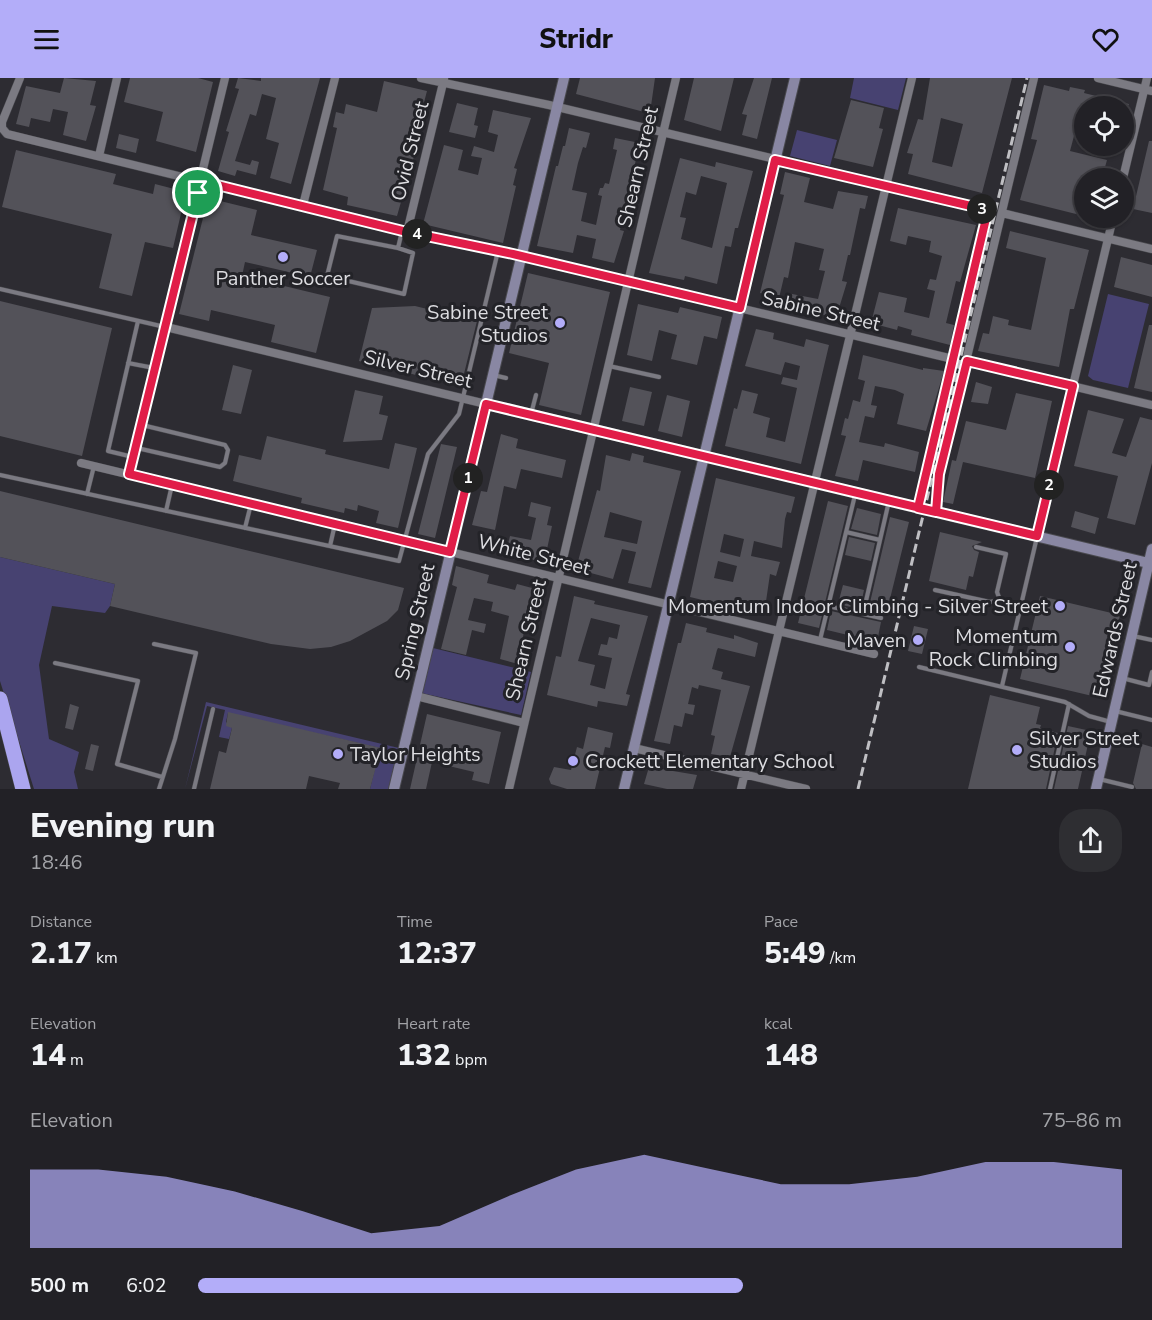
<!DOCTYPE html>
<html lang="en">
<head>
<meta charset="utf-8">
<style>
	:root { --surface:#222126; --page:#2e2e32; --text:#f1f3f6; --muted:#a2a3a7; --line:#3f3e43; --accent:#b3adf9 }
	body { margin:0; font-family:"Nunito Sans",sans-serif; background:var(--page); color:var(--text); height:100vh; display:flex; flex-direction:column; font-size:22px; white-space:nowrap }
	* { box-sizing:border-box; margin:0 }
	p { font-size:20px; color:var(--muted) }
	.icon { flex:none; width:33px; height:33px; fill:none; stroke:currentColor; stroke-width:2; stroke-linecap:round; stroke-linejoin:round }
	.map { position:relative; height:711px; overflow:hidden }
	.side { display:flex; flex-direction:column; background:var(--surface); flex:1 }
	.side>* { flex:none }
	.controls { position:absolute; left:1074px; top:18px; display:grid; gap:12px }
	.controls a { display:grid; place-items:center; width:60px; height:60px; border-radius:50%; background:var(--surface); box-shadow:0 2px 4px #0004,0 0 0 2px var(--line); font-size:30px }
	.pin { position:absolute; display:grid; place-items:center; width:51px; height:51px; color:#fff; margin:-26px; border:3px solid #fff; border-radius:50%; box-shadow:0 2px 6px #0007 }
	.km { position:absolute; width:30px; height:30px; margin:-15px; border-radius:50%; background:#222; color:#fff; font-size:16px; line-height:30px; text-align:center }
	.round { display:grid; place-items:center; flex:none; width:63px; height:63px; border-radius:24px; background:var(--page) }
	.overview { display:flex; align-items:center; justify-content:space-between; height:102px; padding:0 30px }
	h1 { font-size:33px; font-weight:800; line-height:45px }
	.metrics { display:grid; grid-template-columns:repeat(3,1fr); gap:9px; height:102px; padding:6px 30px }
	.metrics div { display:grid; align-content:center }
	.metrics b { font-size:30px; font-weight:800 }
	.metrics small { font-size:16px; font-weight:400 }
	.metrics p { font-size:16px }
	.chart { height:168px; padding:12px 30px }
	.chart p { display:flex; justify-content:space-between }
	.chart svg { width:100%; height:108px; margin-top:6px; fill:var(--accent); opacity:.7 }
	ul { padding:0 30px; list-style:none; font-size:20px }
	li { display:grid; grid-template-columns:96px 72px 1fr; align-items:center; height:45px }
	li i { height:15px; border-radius:8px; background:var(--accent) }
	header { display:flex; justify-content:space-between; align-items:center; height:78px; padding:0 30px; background:var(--accent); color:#111; font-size:27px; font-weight:800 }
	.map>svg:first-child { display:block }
	.green { fill:#474271 }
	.building { fill:#535259; fill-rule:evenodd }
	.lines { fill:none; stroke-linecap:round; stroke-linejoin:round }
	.lane-casing { stroke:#49494e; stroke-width:5 }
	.street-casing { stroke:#49494e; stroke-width:9 }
	.secondary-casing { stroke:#49494e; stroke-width:12 }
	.highway-casing { stroke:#49494e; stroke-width:16 }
	.lane { stroke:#7b7a82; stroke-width:4 }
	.street { stroke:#7b7a82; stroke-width:8 }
	.secondary { stroke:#8987a3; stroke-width:10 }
	.highway { stroke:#aba5ef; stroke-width:15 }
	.rail { stroke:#bfbfc3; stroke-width:3; stroke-dasharray:9 4.5; stroke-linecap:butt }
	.route-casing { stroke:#fff; stroke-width:12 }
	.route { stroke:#e11d48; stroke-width:8 }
	.poi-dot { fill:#b3adf9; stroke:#232328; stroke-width:2 }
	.labels { text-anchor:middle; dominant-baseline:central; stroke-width:6; stroke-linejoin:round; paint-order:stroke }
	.street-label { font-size:20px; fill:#dddde1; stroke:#232328 }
	.poi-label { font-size:20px; fill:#dddde1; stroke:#232328; text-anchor:end }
</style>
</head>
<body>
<header><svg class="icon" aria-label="menu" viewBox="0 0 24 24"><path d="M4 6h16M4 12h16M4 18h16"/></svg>Stridr<svg class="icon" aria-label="heart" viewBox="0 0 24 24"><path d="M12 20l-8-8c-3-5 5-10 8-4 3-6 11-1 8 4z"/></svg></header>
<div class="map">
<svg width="1152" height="711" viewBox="0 0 1152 711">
	<rect width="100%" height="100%" fill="#2d2c32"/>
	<!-- green -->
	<path class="green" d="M854,0h52l-8,32 -48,-12z
		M797,52l40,10 -7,26 -40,-10z
		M1108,216l41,10 -21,84 -35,-8 -5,-4z
		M0,479l115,27 -5,22 -5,7 -53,-7 -13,59 10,74 30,13 -5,20 4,17h-44l-34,-108z
		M433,570l98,24 -10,43 -100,-22z
		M206,624l193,46 -10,41h-19l10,-41 -152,-35 -2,9 6,6 -3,11 -10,-2 6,-27 -18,-4 -22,83z"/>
	<!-- building -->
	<path class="building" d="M64,0l32,3 -6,24 6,1 -10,35 -23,-6 5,-23 -15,-3 -3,13 -19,-4 -2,9 -13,-3 10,-38 34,7z
		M130,0h68l15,4 -17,70 -40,-11 7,-29 -39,-10z
		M238,0l23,3v-3h59l-29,106 -21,-6 9,-35 -13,-4 10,-41 -14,-4 -6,22 -6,-2 -15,47 15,4 2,-5 7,2 -3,13 -19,-5 -2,6 -17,-5 11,-39 -3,-1 13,-42 -4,-1z
		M580,0h75l-4,28 -3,7 -72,-19z
		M694,0h40l-13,53 -37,-11z
		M754,0h18l-15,61 -15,-4 5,-20 -5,-1z
		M930,0h82l-30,115 -74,-19 5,-20 -6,-1 11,-34 5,1zM941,40l22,6 -11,43 -20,-5z
		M384,3l43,10 -16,61 4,1 -18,63 -50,-11 1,-8 -25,-7 14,-62 -4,-1 3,-15 8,2 2,-10 31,8z
		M1044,7l25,6 1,-4 15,3 -1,3 45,11 -1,2h-44v33l-10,-3 -4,15 37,9 -5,18h-18v38l-64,-16 17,-60 -6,-1z
		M851,22l33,8 -5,20 4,1 -10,38 -39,-9z
		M457,25l21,5 -4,17 4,1 -3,12 -26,-6z
		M493,32l38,8 -17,50 3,1 -4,16 3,1 -13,57 -80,-19 21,-79 19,5 -5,20 20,5 4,-17 -11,-2 3,-10 20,6 4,-17 -10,-3z
		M569,50l21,5 -4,15 -3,-1 -5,16 -6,27 15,3 -6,28 15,4 6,-29 -4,-1 2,-7h3l2,-5 4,1 8,-34 -4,-1 2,-11 25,5 -16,66 -4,21 4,1 -10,32 -22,-5 4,-19 -19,-4 -4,18 -36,-7 19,-80h2l5,-20h2z
		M119,56l20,5 -3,14 -20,-5z
		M1149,63h3v72l-19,-4z
		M16,72l100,24 -3,10 40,10 2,-10 31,8 -13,56 -28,-6 -13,54 -33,-8 13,-54 -110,-27z
		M680,80l35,9 1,-5 37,9 -15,57h-3l-4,19 -6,-1 -8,38 -32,-8 -1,4 -35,-7zM701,98l26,7 -15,65 -31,-9 5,-21 -6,-1 6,-25 10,3z
		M785,94l25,6 -6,24 29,7 5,-18 30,5 -3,13 -5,-1 -10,47h-2l-6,26 5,1 -11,36 -52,-14 3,-11 31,6 7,-28 -6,-1 5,-21 -29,-7 -7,36 -4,-1 -5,21 -19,-5 24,-98 -4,-1z
		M208,120l49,12 -6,25 66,15 -7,27 -65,-15 -3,14 88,21 -14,56 -45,-11 4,-17 -64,-15 -2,11 -30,-7z
		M898,130l78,17 -16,57 -4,-1 -10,42 8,2 -4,20 -39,-10 1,-5 -14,-4 -1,4 -26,-7 8,-31 28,6 -3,14 25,6 6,-27 -8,-2 3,-10 6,1 6,-24 -13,-4 2,-11 -23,-5 -2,9 -16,-4z
		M1010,153l79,19 -15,59h-4l-11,58 -81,-16 5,-18 6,1 4,-18 16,4 -1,5 23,5 15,-72 -40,-10z
		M1121,179l31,8v32l-38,-10z
		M528,195l82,19 -29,123 -42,-10 10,-42 -40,-10z
		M0,223l112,27 -30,128 -82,-20z
		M638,226l40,9 2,-6 42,10 -5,22 -13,-3 -7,29 -26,-6 6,-24 -18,-5 -7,31 -25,-6z
		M415,228l62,15 -16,65 -102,-25 13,-53z
		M1149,247h3v67l-18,-4z
		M756,251l18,4 -1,6 31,8 2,-8 23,6 -28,119 -76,-18 9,-38 3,1 5,-19 16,4 -5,19 17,5 -4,19 19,5 12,-54 -16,-4 2,-7 14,3 3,-14 -15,-4 -4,13 -36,-9z
		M863,277l60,15v-2l21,3 -18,60 -29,-7 7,-30 -9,-4 -20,-4 -4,19 6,1 -3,12 -9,-2 -6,26 25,5 1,-4 34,9 -4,20 -52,-12 -5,21 -23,-5 11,-40 -5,-1 4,-17 3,1 5,-19 7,2 5,-21 -7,-2z
		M233,287l19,5 -11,44 -19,-4z
		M976,304l16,5 -4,17 -17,-2z
		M630,309l22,5 -8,34 -22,-5z
		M355,312l28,6 -4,18 9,2 -6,24 -39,2z
		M1016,315l36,8 -17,77 -72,-16 -10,42 -10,-2 9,-42 4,1 10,-40 40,9z
		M667,317l23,6 -8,36 -24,-6z
		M1088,332l36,9 -12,34 14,4 14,-40 12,3v43l-17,62 -28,-7 11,-42 -44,-10z
		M501,356l17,5 -2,9 50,12 -4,18 -41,-9 -5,20 -12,-3 -9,44 -23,-5 9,-34 6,1z
		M267,358l59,14 -1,4 64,15 6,-26 22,5 -19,80 -22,-5 3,-12 -21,-6 -1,6 -12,-3 -1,5 -43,-10 1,-5 -69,-17 6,-26 22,5z
		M441,366l16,3 -22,91 -17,-4z
		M632,375l12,3 -1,6 38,9 -30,117 -23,-5 8,-31 -14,-3 -9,30 -37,-10 21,-79 3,1 6,-36 24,6zM610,434l32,9 -5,23 -33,-7z
		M716,400l79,19 -4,16 -4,-1 -2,7 -3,29 -28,-7 -3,15 29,6 -4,14 -6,-2 -6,41 -74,-18zM724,456l20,5 -4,18 -20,-5zM718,483l19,5 -4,16 -19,-4z
		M0,413l404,97 -6,22 -11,11 -37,20 -19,6 -21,2 -39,-5 -161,-38 5,-22 -115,-27z
		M828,423l20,5 -29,122 -21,-5z
		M531,424l20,5 -4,18 5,1 -8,37 -38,-11 4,-16 21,4 5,-22 -8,-2z
		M857,430l24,6 -4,21 -26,-6z
		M1075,433l24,7 -4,16 -24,-7z
		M890,439l19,5 -23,93h-3l-15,-4z
		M940,454l42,10 -10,4 2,4 5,2 -6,25 -4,-1 -3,14 -37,-9z
		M849,459l26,6 -4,18 -26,-6z
		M456,488l33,9 -2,8 28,7 2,-6 15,4 -14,76 -18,-5 9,-43 -18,-5 2,-9 -19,-4 -6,22 18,4 -2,9 -12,-3 -6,25 -25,-6 16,-62 -5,-2z
		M843,507l21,5 -4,19 -22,-5z
		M574,518l21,5 -1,3 54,12 -22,78 4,1 -3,11 -29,-5 -1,6 -50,-12 9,-39 5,1zM591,540l29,7 -3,14 -8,-2 -2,8 -6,-1 -3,11 14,3 -7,31 -15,-4 5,-20 -17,-4z
		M1040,518l80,19 -19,83 -81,-19z
		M831,533l50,11 -4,20 -50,-12z
		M686,545l21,5 -1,4 28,7v-4l24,8 -3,14 -37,-9 -1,2 -5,19 11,3 -2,7 29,7 -20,71 -19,-3 4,-18 -4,-1 10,-45 -22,-5 -1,4 -6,-2 -4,17 7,1 -2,10 -8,-2 -3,14 -8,-2 -4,19 -16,-3 24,-98h3z
		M914,548l14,3 -6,25 -14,-3z
		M990,617l50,12 -4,17 5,1 -1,3 18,5 -12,56h-78z
		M70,626l9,3 -6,23 -8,-2z
		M228,634l153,36 -11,41h-32l2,-6 -31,-7 -3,13h-96l9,-38 7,2 6,-25 -6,-2z
		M427,636l74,18 -12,52 -17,-4 2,-8 -42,-10 -6,27h-16z
		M1068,648l23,5 -13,58h-24z
		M588,649l25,6 -3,15 -5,-1 -10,42h-28l-16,-5 -2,-5 5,-12 17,3 6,-23 6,2z
		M91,666l8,2 -6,25 -8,-2z
		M1142,666l10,3v42h-16l-3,-6z
		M649,689l48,8 -4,14h-26l-23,-5z"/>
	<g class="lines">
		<!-- lane casing -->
		<g class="lane-casing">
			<path id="lane" d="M398,170l15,5 -9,41 -77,-18 10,-40 61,12 4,-17
				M0,211l165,38
				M128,285l26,5
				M609,288l50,11
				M493,297l13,3
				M531,336l5,-19
				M137,370l83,19 5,-4 3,-13 -3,-5 -83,-20
				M133,379l-25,-6 30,-130
				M0,397l399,86 29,-107 31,-40 39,-163
				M87,416l7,-28
				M166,433l6,-26
				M245,450l6,-24
				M846,454l34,8
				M330,468l5,-22
				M976,469l30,7 -9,38 3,8 21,5
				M935,512l55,12 10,-2
				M828,528l53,12
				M863,536l26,-113
				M1133,558l19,4
				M820,562l35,-145
				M154,566l42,9 -21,86 -16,50
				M55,585l83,18 -21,83 45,13
				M919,589l146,35 24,14 22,6
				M1122,600l27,7 3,-13
				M1002,608l35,-149
				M1115,633l37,9
				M1099,701l33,8
				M194,711l19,-80
				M1050,711l19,-85"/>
		</g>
		<!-- street casing -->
		<g class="street-casing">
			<path id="street" d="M20,0l-18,44v6l5,6 400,98 106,22 440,105
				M421,0l128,27 439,105 -70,298
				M1098,0l54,13
				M99,78l18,-78
				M1123,100l24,-100
				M303,127l32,-127
				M1002,135l150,36
				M407,154l37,-153
				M166,249l320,77
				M967,283l185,44
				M81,385l793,191
				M129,396l96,-396
				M935,434l4,-38 95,-396
				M1037,458l76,-318
				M416,618l108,27
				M634,670l172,41
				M509,711l167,-711
				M741,711l171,-711"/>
		</g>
		<!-- secondary casing -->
		<g class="secondary-casing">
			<path id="secondary" d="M486,326l666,160
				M394,711l170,-711
				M624,711l171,-711
				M1096,711l56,-240"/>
		</g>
		<!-- highway casing -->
		<g class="highway-casing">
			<path id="highway" d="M0,621l23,90"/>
		</g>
		<!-- lane -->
		<use href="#lane" class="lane"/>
		<!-- street -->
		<use href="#street" class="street"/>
		<!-- secondary -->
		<use href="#secondary" class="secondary"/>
		<!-- highway -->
		<use href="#highway" class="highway"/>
		<!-- rail -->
		<path class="rail" d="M858,711l169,-711"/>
	</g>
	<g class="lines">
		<!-- route casing -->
		<g class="route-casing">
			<path id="route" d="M198,115l-69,281 321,78 36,-148 551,132 36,-150 -106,-25 -28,113 -3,38 -18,-4 70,-298 -213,-50 -35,148 -227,-54 -106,-22 -206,-51 -3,12"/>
		</g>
		<!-- route -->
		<use href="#route" class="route"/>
	</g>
	<!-- markers -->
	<g class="poi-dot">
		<circle cx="283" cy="179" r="6"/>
		<circle cx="560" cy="245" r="6"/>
		<circle cx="1060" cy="528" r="6"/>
		<circle cx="918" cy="562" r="6"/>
		<circle cx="1070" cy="569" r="6"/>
		<circle cx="1017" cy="672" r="6"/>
		<circle cx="338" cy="676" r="6"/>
		<circle cx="573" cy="683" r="6"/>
	</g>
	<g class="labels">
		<!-- street labels -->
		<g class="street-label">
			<text transform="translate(410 73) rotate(-76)">Ovid Street</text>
			<text transform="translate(638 89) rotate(-77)">Shearn Street</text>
			<text transform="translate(821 233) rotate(13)">Sabine Street</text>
			<text transform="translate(418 291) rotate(13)">Silver Street</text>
			<text transform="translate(534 477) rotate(14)">White Street</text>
			<text transform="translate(415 544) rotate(-77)">Spring Street</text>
			<text transform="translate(1115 552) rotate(-77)">Edwards Street</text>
			<text transform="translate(526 562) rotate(-77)">Shearn Street</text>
		</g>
		<!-- poi labels -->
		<g class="poi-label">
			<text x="283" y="200" text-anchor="middle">Panther Soccer</text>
			<text x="548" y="234">Sabine Street<tspan x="548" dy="23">Studios</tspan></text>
			<text x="1048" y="528">Momentum Indoor Climbing - Silver Street</text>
			<text x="1058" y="558">Momentum<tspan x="1058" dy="23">Rock Climbing</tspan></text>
			<text x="906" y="562">Maven</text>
			<text x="1029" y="660" text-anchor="start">Silver Street<tspan x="1029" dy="23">Studios</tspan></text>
			<text x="350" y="676" text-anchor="start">Taylor Heights</text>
			<text x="585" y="683" text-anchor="start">Crockett Elementary School</text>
		</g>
	</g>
</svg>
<div class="controls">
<a><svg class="icon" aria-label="locate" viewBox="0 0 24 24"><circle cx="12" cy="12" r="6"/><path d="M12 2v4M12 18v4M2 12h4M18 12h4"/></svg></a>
<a><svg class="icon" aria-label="layers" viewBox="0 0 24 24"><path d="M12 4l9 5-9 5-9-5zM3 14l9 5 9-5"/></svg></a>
</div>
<div class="pin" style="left:198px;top:115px;background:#1e9e55"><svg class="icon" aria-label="arrive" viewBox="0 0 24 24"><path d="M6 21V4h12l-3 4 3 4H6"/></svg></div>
<b class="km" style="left:468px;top:400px">1</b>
<b class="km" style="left:1049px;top:407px">2</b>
<b class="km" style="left:982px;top:131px">3</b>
<b class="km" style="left:417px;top:156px">4</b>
</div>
<section class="side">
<div class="overview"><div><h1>Evening run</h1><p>18:46</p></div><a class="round"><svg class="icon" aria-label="share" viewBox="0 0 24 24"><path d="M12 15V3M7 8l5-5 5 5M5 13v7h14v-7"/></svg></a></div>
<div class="metrics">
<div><p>Distance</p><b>2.17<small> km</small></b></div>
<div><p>Time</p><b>12:37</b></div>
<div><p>Pace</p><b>5:49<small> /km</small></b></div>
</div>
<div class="metrics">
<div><p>Elevation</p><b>14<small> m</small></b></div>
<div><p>Heart rate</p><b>132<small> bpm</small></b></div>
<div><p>kcal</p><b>148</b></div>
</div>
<div class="chart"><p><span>Elevation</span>75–86 m</p>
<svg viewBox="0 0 160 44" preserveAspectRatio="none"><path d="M0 44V12L10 12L20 15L30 21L40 29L50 38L60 35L70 23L80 12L90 6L100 12L110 18L120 18L130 15L140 9L150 9L160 12V44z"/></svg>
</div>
<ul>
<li><b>500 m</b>6:02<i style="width:59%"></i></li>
</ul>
</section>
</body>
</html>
